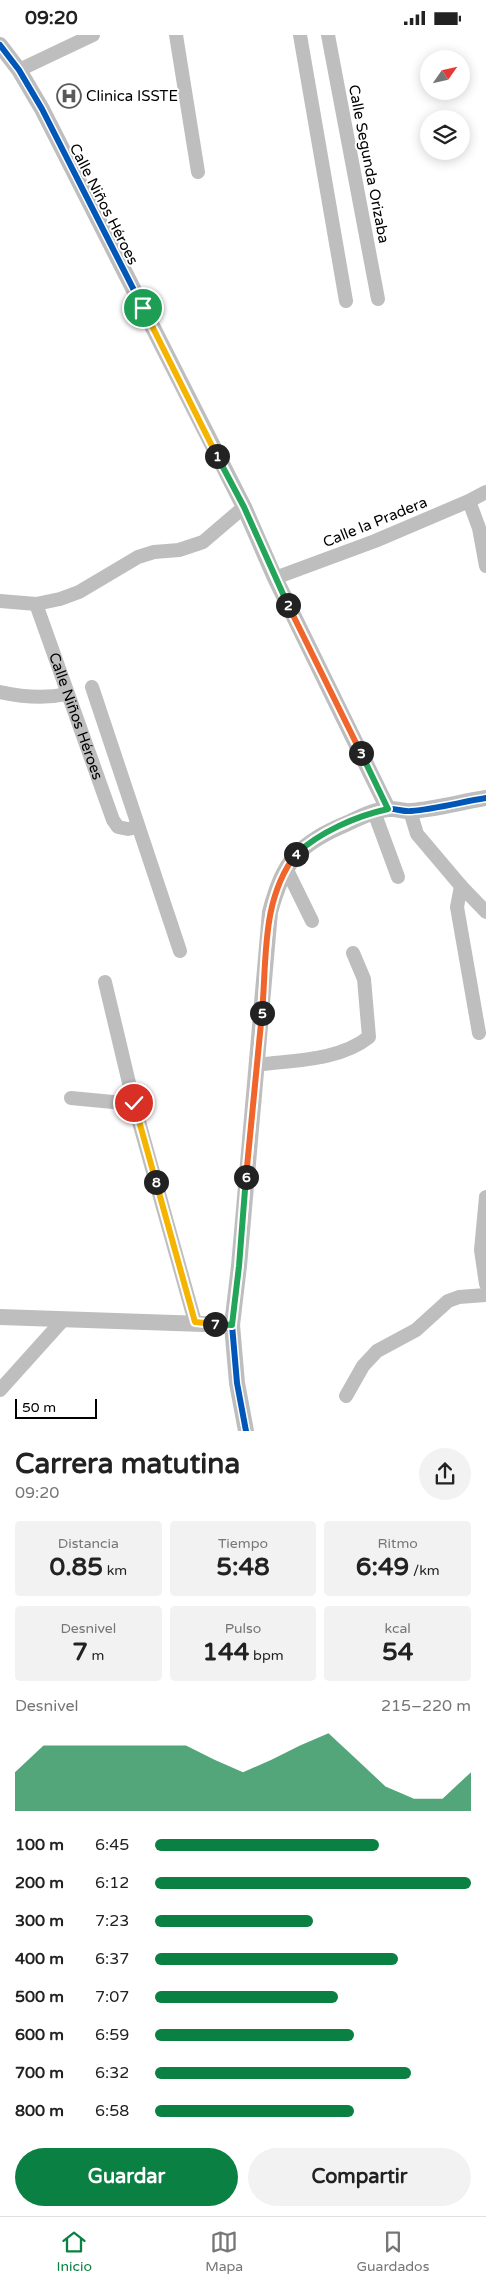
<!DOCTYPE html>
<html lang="es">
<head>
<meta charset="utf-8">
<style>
	:root { --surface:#fff; --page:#f2f2f2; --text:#222; --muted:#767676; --line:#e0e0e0; --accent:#0b8043 }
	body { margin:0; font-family:"Varela Round",sans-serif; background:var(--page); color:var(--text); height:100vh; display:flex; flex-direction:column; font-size:19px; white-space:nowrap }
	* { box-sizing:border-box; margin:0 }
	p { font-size:16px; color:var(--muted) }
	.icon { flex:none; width:28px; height:28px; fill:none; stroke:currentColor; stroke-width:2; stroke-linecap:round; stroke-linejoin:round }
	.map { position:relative; height:1396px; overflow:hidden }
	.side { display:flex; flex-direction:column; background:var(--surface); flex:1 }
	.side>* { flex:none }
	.needle { width:32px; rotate:56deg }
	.tools { position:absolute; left:420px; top:15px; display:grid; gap:10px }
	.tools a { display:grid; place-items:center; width:50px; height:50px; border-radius:50%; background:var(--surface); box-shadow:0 2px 12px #0003; font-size:25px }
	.scale { position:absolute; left:15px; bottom:12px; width:82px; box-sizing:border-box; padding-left:5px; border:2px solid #000; border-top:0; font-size:14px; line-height:18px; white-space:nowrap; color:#000; -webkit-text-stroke:4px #fff; paint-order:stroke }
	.pin { position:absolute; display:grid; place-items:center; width:42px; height:42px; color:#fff; margin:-21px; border:2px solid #fff; border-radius:50%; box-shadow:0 1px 5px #0007 }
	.km { position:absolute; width:25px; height:25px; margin:-12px; border-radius:50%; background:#222; color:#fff; font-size:14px; line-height:25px; text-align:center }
	.round { display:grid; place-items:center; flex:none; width:52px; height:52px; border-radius:26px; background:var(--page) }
	.head { display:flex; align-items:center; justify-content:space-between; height:85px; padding:0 15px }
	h1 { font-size:28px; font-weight:700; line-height:38px }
	.stats { display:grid; grid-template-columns:repeat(3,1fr); gap:8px; height:85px; padding:5px 15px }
	.stats div { display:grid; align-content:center; border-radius:5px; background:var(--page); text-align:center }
	.stats b { font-size:25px; font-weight:700 }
	.stats small { font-size:14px; font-weight:400 }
	.stats p { font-size:14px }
	.chart { height:140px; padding:10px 15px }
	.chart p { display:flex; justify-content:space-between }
	.chart svg { width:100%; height:90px; margin-top:5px; fill:var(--accent); opacity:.7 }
	.primary-button { display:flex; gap:10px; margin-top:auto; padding:10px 15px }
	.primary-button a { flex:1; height:58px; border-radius:30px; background:var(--accent); color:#fff; font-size:20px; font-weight:700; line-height:58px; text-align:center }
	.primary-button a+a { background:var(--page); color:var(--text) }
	ul { padding:0 15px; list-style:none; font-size:16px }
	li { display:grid; grid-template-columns:80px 60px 1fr; align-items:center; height:38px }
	li i { height:12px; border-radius:6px; background:var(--accent) }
	.status { display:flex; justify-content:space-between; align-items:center; height:35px; padding:0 25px; background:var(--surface); direction:ltr }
	.status svg { height:14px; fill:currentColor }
	.tabs { display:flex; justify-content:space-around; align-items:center; height:70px; border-top:1px solid var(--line); background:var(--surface); font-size:14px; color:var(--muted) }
	.tabs a { display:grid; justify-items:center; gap:2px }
	.tabs .current { color:var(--accent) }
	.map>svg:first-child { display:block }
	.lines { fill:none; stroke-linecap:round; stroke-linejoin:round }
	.minor { stroke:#bebebe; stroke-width:14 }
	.tertiary { stroke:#bebebe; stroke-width:16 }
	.cycleway-casing { stroke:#fff; stroke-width:9 }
	.cycleway { stroke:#0057b8; stroke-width:6 }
	.split-1-casing { stroke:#fff; stroke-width:10 }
	.split-2-casing { stroke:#fff; stroke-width:10 }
	.split-3-casing { stroke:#fff; stroke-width:10 }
	.split-4-casing { stroke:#fff; stroke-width:10 }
	.split-5-casing { stroke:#fff; stroke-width:10 }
	.split-6-casing { stroke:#fff; stroke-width:10 }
	.split-7-casing { stroke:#fff; stroke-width:10 }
	.split-8-casing { stroke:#fff; stroke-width:10 }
	.split-9-casing { stroke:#fff; stroke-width:10 }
	.split-1 { stroke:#f5b400; stroke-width:6 }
	.split-2 { stroke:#22a559; stroke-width:6 }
	.split-3 { stroke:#f0652b; stroke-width:6 }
	.split-4 { stroke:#22a559; stroke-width:6 }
	.split-5 { stroke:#f0652b; stroke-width:6 }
	.split-6 { stroke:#f0652b; stroke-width:6 }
	.split-7 { stroke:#22a559; stroke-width:6 }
	.split-8 { stroke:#f5b400; stroke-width:6 }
	.split-9 { stroke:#f5b400; stroke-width:6 }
	.labels { text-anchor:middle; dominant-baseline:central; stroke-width:4; stroke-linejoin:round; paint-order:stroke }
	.poi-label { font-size:15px; fill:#000; stroke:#fff; text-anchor:start }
	.street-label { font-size:15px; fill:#000; stroke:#fff }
</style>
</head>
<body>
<div class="status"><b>09:20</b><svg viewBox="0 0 49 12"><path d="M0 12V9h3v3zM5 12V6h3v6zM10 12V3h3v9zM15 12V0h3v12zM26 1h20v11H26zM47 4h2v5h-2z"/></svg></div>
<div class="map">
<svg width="486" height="1396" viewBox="0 0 486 1396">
	<rect width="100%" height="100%" fill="#fff"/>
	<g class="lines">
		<!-- minor -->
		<g class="minor">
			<path d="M176,0l22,137"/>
			<path d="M300,0l46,266"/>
			<path d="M328,0l50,264"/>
			<path d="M19,35l74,-35"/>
			<path d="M469,466l10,27 7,38"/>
			<path d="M275,543l100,-37 94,-40 17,-9"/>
			<path d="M0,566l36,3 24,-5 19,-7 59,-35 16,-5 25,-2 24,-8 41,-35"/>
			<path id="s1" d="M36,569l77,216 5,7 10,2 10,-2"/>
			<path d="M92,652l88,264"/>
			<path d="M0,657c23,5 44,7 67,2"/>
			<path d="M410,776l7,23 44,52 25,26"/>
			<path d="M374,777l24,65"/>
			<path d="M286,833l26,53"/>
			<path d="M461,851l-4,21 22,126"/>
			<path d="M105,947l29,122 61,218"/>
			<path d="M256,1030c37,-5 83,-4 113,-28l-5,-58 -11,-26"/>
			<path d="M71,1063l63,6"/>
			<path d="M486,1162l-5,53 5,34"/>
			<path d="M0,1355l63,-70"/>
			<path d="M346,1361l17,-30 14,-15 39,-21 32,-29 11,-4 27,-2"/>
		</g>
		<!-- tertiary -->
		<path class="tertiary" d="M0,10l19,25 23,39 202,398 31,71 113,231
			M0,1282l232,8
			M246,1396l-9,-48 -5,-58 7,-59 31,-354c14,-52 28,-68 78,-89 13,-6 26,-13 40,-14 7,-1 15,3 23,2 25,-2 50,-9 75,-13"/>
		<!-- cycleway casing -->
		<g class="cycleway-casing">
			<path id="cycleway" d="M0,10l19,25 23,39 202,398 31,71 113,231
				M246,1396l-9,-48 -5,-58 7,-59 31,-354c14,-52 28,-68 78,-89 13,-6 26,-13 40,-14 7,-1 15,3 23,2 25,-2 50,-9 75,-13"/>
		</g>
		<!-- cycleway -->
		<use href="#cycleway" class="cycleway"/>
	</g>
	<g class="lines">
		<!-- split-1 casing -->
		<g class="split-1-casing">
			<path id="split-1" d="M143,273l74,148"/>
		</g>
		<!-- split-2 casing -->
		<g class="split-2-casing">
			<path id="split-2" d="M217,421l27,51 44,98"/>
		</g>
		<!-- split-3 casing -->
		<g class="split-3-casing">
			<path id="split-3" d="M288,570l73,148"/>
		</g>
		<!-- split-4 casing -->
		<g class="split-4-casing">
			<path id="split-4" d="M296,819c24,-22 60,-38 92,-45l-27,-56"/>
		</g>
		<!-- split-5 casing -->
		<g class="split-5-casing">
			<path id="split-5" d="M262,978c5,-55 -1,-113 34,-159"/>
		</g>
		<!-- split-6 casing -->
		<g class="split-6-casing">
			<path id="split-6" d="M246,1142l16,-164"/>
		</g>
		<!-- split-7 casing -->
		<g class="split-7-casing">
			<path id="split-7" d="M215,1289l17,1 7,-59 7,-89"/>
		</g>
		<!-- split-8 casing -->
		<g class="split-8-casing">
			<path id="split-8" d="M156,1147l39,140 20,2"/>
		</g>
		<!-- split-9 casing -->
		<g class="split-9-casing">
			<path id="split-9" d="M134,1068l22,79"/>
		</g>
		<!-- split-1 -->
		<use href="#split-1" class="split-1"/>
		<!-- split-2 -->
		<use href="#split-2" class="split-2"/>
		<!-- split-3 -->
		<use href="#split-3" class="split-3"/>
		<!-- split-4 -->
		<use href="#split-4" class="split-4"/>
		<!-- split-5 -->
		<use href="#split-5" class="split-5"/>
		<!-- split-6 -->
		<use href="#split-6" class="split-6"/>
		<!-- split-7 -->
		<use href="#split-7" class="split-7"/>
		<!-- split-8 -->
		<use href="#split-8" class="split-8"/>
		<!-- split-9 -->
		<use href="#split-9" class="split-9"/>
	</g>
	<!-- icons -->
	<defs>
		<g id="hospital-ring" transform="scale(1.25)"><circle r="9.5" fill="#fff" stroke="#595959" stroke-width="1.5"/><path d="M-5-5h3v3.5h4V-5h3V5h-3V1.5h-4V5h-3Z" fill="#595959"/></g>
	</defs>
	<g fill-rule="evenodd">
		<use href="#hospital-ring" x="69" y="61"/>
	</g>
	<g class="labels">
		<!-- poi labels -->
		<g class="poi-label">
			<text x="86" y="61">Clinica ISSTE</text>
		</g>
		<!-- street labels -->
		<g class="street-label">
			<text transform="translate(369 129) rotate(79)">Calle Segunda Orizaba</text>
			<text transform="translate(104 169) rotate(63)">Calle Niños Héroes</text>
			<text transform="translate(375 487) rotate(-22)">Calle la Pradera</text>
			<text stroke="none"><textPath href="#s1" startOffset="119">Calle Niños Héroes</textPath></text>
		</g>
	</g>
</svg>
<div class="tools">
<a><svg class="needle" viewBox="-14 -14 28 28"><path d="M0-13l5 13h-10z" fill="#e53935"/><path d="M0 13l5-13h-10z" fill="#767676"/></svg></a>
<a><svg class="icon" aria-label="layers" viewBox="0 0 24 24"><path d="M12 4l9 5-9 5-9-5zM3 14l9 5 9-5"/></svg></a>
</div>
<div class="scale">50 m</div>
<div class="pin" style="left:143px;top:273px;background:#1e9e55"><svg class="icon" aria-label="arrive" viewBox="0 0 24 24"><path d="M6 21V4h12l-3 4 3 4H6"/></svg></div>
<div class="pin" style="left:134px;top:1068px;background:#d93025"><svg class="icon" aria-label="check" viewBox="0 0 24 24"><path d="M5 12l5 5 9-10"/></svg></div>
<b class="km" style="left:217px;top:421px">1</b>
<b class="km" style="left:288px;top:570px">2</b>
<b class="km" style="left:361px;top:718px">3</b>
<b class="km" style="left:296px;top:819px">4</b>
<b class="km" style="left:262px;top:978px">5</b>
<b class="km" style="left:246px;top:1142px">6</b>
<b class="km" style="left:215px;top:1289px">7</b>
<b class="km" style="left:156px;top:1147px">8</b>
</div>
<section class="side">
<div class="head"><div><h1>Carrera matutina</h1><p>09:20</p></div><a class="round"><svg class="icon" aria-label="share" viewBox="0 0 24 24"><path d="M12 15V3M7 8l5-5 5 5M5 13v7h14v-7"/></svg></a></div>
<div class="stats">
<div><p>Distancia</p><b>0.85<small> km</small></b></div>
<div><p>Tiempo</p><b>5:48</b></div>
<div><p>Ritmo</p><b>6:49<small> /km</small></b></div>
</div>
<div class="stats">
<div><p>Desnivel</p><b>7<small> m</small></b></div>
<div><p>Pulso</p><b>144<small> bpm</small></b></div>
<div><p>kcal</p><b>54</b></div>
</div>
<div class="chart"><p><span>Desnivel</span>215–220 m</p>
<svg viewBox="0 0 160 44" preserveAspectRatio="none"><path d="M0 44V25L10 12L20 12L30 12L40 12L50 12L60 12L70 19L80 25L90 19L100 12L110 6L120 19L130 32L140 38L150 38L160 25V44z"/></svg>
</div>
<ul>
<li><b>100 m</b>6:45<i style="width:71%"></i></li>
<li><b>200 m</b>6:12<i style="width:100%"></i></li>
<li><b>300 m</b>7:23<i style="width:50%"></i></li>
<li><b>400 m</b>6:37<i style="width:77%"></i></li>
<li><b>500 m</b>7:07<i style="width:58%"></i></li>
<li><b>600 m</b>6:59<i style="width:63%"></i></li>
<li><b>700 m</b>6:32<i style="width:81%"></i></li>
<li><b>800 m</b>6:58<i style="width:63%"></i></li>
</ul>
<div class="primary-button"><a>Guardar</a><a>Compartir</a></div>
</section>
<nav class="tabs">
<a class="current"><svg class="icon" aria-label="home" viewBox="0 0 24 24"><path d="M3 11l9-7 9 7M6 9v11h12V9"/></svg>Inicio</a>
<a><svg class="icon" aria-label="map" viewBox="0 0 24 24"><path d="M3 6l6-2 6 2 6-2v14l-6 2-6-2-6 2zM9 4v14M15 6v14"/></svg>Mapa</a>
<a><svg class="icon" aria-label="saved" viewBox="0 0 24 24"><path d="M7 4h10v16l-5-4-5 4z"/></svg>Guardados</a>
</nav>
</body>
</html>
